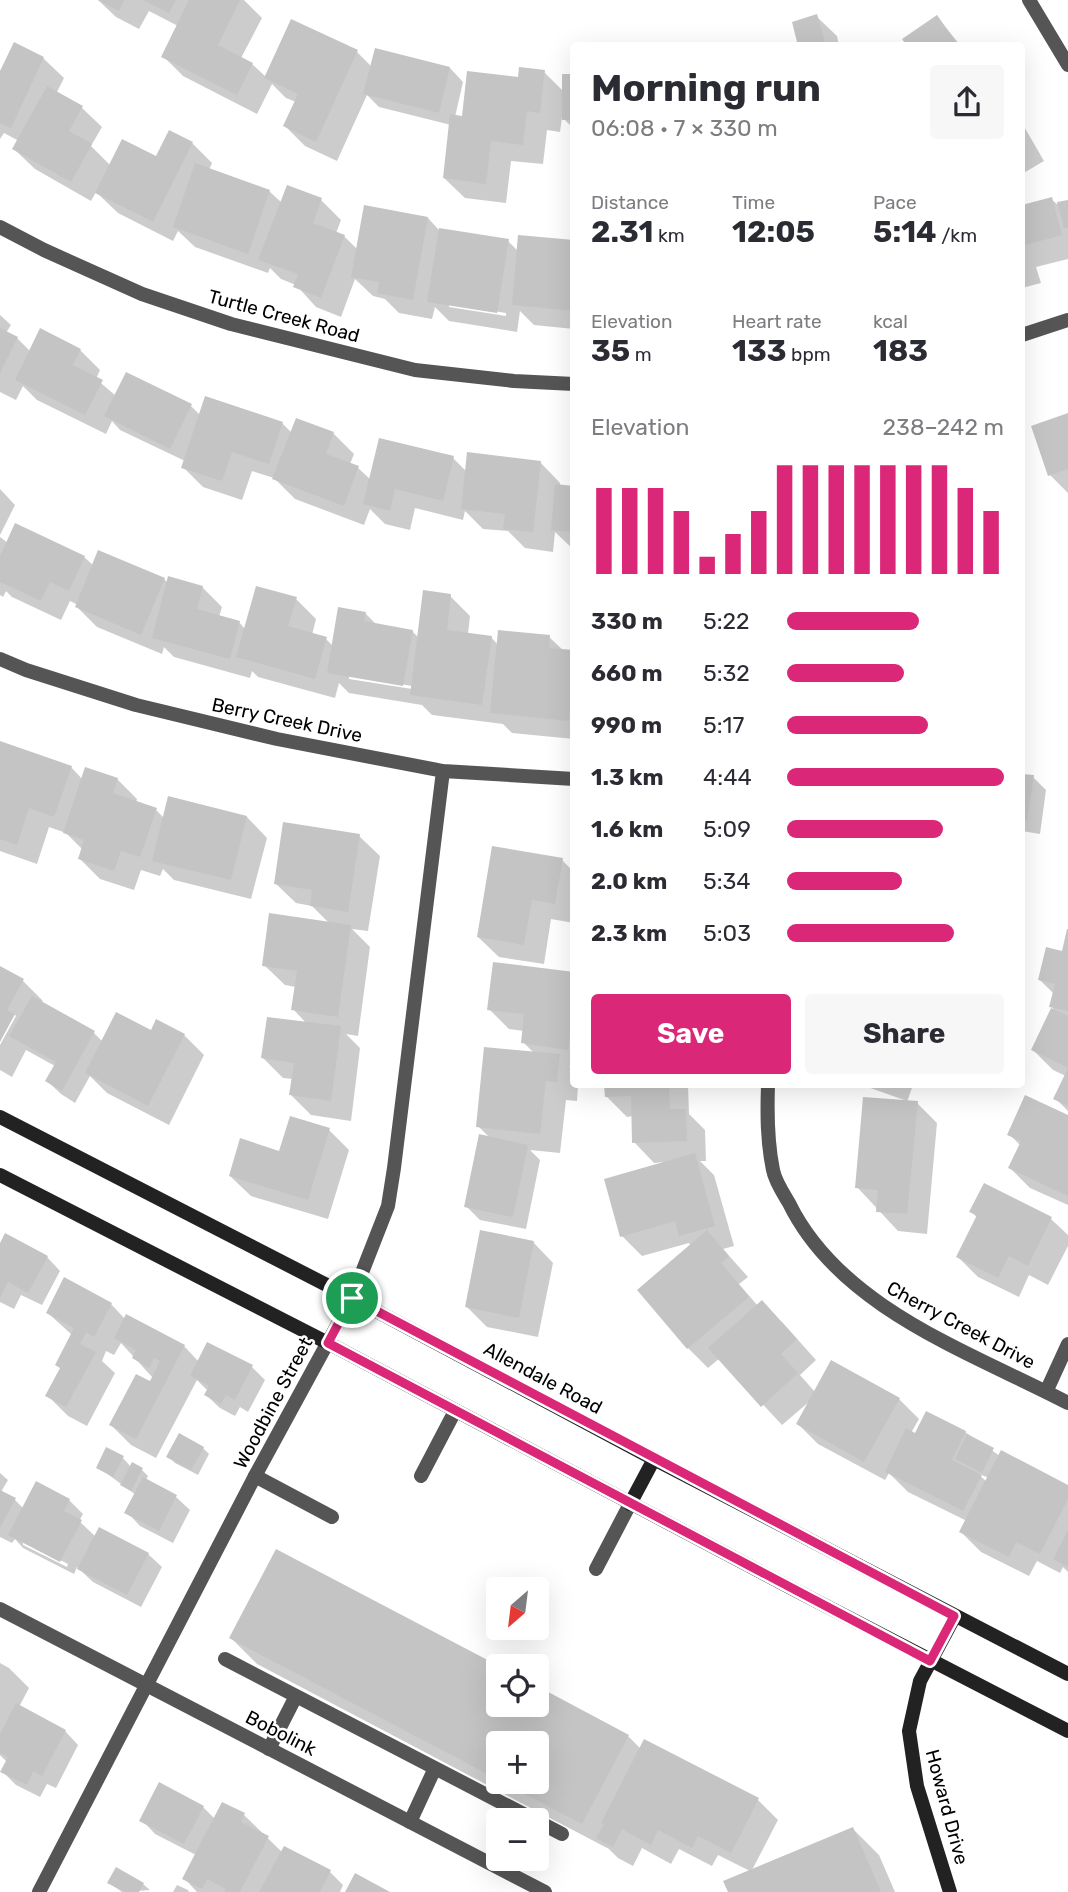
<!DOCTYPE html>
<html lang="en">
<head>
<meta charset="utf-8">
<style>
	:root { --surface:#fff; --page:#f7f7f7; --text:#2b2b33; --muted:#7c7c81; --accent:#db2777 }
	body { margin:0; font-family:Rubik,sans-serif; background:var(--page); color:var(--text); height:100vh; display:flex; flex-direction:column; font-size:26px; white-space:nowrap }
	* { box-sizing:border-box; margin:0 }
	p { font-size:23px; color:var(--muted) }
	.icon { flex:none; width:38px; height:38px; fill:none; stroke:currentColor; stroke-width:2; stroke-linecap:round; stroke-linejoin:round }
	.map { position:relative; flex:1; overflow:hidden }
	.drawer { position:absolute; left:570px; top:42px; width:455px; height:1046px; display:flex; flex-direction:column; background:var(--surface); border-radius:7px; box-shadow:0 7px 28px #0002 }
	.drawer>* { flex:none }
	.needle { width:46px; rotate:208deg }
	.fabs { position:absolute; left:486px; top:1577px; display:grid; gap:14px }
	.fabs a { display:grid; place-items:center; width:63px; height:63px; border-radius:7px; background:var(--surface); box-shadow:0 7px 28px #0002; font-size:35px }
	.pin { position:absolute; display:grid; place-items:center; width:60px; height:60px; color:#fff; margin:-30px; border:4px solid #fff; border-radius:50%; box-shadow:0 2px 7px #0007 }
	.round { display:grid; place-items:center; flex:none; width:74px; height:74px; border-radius:7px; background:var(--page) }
	.headline { display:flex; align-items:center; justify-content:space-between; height:119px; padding:0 21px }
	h1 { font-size:38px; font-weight:700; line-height:52px }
	.figures { display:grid; grid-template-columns:repeat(3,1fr); gap:10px; height:119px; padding:7px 21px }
	.figures div { display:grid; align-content:center }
	.figures b { font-size:30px; font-weight:700 }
	.figures small { font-size:19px; font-weight:400 }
	.figures p { font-size:19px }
	.chart { height:196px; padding:14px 21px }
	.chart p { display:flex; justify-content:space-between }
	.chart svg { width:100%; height:126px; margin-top:7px; stroke:var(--accent); stroke-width:6 }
	.cta { display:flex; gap:14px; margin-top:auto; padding:14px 21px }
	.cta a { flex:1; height:80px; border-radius:7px; background:var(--accent); color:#fff; font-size:28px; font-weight:700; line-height:80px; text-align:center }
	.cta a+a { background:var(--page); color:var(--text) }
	ul { padding:0 21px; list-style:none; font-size:23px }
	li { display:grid; grid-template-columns:112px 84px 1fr; align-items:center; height:52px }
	li i { height:18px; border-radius:9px; background:var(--accent) }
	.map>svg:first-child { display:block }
	.shadow { fill:#0003; fill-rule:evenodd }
	.building { fill:#c4c4c4 }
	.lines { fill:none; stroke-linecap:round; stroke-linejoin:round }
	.service { stroke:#555; stroke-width:14 }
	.minor { stroke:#555; stroke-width:14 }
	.secondary { stroke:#222; stroke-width:14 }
	.route-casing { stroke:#fff; stroke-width:14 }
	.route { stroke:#db2777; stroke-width:9 }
	.labels { text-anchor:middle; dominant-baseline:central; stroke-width:5; stroke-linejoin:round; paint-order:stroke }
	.street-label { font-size:19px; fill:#000; stroke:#fff }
</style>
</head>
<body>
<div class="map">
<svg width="1068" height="1892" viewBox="0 0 1068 1892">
	<rect width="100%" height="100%" fill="#fff"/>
	<!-- shadow -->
	<path class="shadow" d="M98,0h146l18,18 -21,40 11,6 14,13 25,-56 66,31 15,15 78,1 13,14 -8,35h8l57,-38 24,-7 20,20 10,-16v53l-12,-12 -2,15 -13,-2 -4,34 -32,-3 -5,42 -41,-5 -21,-20 7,-53 -72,-18 -12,-12 -30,66 -32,-15 -20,-20 11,-24 -10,-4 -14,-14 -15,30 -74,-38 -20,-20 15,-30 -29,-15 -10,18 -23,-12z
		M816,16l21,20 2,10h-41z
		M937,17l24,29h-52z
		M43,58l21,20 -8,16 25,13 21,20 -11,19 20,20 46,-8 35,-15 20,20 -3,7 60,21 13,12 39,-3 20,20 -5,13 8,3 14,14 70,-32 11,12 69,11 10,10 56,-9v87l-40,-4 -14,-14 -3,21 -68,-11 -14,-14 -3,12 -33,-6 -14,-14 -12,-3 -18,-17 -14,38 -25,-10 -20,-22 -15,-6 -11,-11 -2,5 -73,-26 -17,-16 -5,10 -55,-28 -22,-21 -5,9 -56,-32 -21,-20 5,-8 -15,-8 -4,6v-64zM449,304l57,9v3l-57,-9z
		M1022,123l22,38 -22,13z
		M1051,199l6,5 11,-3v58l-32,8 5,16 -19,5v-81z
		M0,315l11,10 -5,8 11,5 14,14 49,-2 20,20 -4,9 20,17 75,10 9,9 82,8 10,10 5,-13 36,13 21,21 -4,10 8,4 13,12 82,-22 14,14 73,-10 20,21v3l14,1v63l-19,-18 -2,20 -28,-4 -17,-17 -25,-2 -18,-18 -2,9 -48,-12 -5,22 -25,-6 -15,-15 -6,16 -69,-26 -21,-21 -22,-7 -10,29 -39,-13 -20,-20 2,-6 -65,-31 -8,-9 -6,13 -69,-34 -14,-14 -7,14 -16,-8z
		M1068,415v78l-18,-18z
		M0,489l15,16 -15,30z
		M0,537l8,6 76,14 10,9 70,13 4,4 34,4 20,20 -3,10 20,5 6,7 51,-30 20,20 -4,16 14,4 7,7 32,-33 12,12 35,6 7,7 31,-42 20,20 -2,18 23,3 7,8 51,-8 15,14 10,1v87l-62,-6 -9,-9 -71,-9 -10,-10 -73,-12 -10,-10 -4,15 -77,-21 -6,-6 -2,7 -76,-21 -10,-10 -2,7 -65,-27 -20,-20 1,-2 -8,-4 -9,19 -49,-23 -6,-6 -3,6 -3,-2zM349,675l63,11v3l-63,-10z
		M0,746l71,21 12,13 34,-1 20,20 -1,4 20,7 8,8 83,-1 20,21 -16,61 -77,-19 -11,-11 -3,7 -19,-6 -7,20 -34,-11 -20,-20 3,-9 -17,-17 -17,-6 -12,37 -37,-13z
		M1022,775l11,2 13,13 -6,44 -18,-3z
		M359,836l21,20 -12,75 -16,-2 18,18 -12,89 -12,-2 14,14 -9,73 -40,-6 -20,-20 2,-16 -10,-1 -20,-20 44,-34 -14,-15 3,-22 -11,-2 -21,-20 66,-41 -18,-18 -16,-3 -21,-20z
		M562,860l12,12v51l-23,-4 -7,45 -45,-7 -21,-20z
		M1068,932v179l-13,-13 11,-22 -13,-6 -20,-20 20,-42 1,-14 -15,-15 24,-26z
		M0,968l23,13 20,20 -2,2 53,30 9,9 48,-10 33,3 20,20 -35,70 -62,-32 -17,-17 -15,27 -14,-9 -14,-13 8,-15 -29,-16 -14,27 -12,-7v-25l16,-29 -3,-3 -13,25z
		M574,974v93l-5,-1 5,5v14h4l-1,16 -11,-1 -6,53 -30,-3 10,10 -14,69 -46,-9 -14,-14 25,-67 -13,-13 56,-73 -11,-11 1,-11 -15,-2 -20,-20z
		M606,1085h82l1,29 16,16 1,31h-6l14,14 20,71 -11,3 25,28 -9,7 19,22 24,16 34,38 -16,15 15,17 84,7 20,20 -8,14 5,2 49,-3 35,24 68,31v85l-5,-5 -3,6 -23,-12 -8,15 -48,-24 -20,-20 6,-11 -59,-29 -19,-19 -4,7 -67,-36 -20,-20 12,-23 -28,24 -62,-67 -12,10 -20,-20 -49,-58 52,-44 -2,-3 -47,13 -20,-20 43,-74 -11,1 -20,-21 -1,-26 -6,1 -21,-21zM977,1473l12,5 -2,4z
		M862,1085h51l-6,17 10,1 20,20 -10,111 -29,-3 -41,-44 50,-86z
		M1068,1117v88l-38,-17 -20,-20 10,-23 -11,-11z
		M329,1130l20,20 -21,69 -77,-23 -21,-20z
		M984,1185l67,34 17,16v11l-20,39 -19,-10 -10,22 -41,-20 -20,-20 20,-39 -7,-6z
		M533,1242l20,21 -15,74 -51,-10 -21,-21z
		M0,1247l47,10 13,14 -18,34 -21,-10 -7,14 -14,-7z
		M111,1304l14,15 59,27 15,16 53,5 13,13 -17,32 -8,-5 -5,9 -15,-8 -14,-13 2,-4 -11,-11 -41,78 -25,-13 -20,-20 42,-47 -32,-35 -7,12 -8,-4 -4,10 13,12 -28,53 -19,-10 -20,-20 14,-27 10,-34 -24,-22z
		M203,1448l6,6 -11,21 -23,-12 -7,-7z
		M123,1458l8,9 11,3 6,6 -2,4 30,17 14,13 -17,33 -33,-17 -13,-14 9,-17 -38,-28z
		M0,1473l8,7 -7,12 14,8 8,8 14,-25 32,17 14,14 -4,7 17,16 52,17 14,13 -21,40 -48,-25 -16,-15 -3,7 -51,-26 -8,-9 -3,4 -12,-6zM23,1541l45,23 -1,3 -44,-22z
		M231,1638l397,98 13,13 4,-8 113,59 20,20 -26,50 101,-41 26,26 16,37h-165l20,-21 -32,-16 -6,11 -33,-17 -8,15 -29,-16 -9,18 -15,-8 -9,-9 -352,-185zM499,1743h38v39h-38z
		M0,1663l9,5 20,20 -10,19 46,24 13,14 -22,43 -9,-4 -7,13 -24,-12 -14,-14 5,-9 -7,-7z
		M223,1804l21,11 38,37 48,20 13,13 -3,7h-143l-13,-14 12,-23 -41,-21 -13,-14 61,-13 12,12z
		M109,1883l34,1 7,6 -28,2z
		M177,1885l11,5 1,2h-16z"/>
	<!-- building -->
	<path class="building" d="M98,0h26l-5,11z
		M143,0h33l-7,13z
		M189,0h51l-22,45 35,18 -16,32 -76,-38z
		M817,14l9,32h-28l-6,-24z
		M937,15l22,31h-52l-5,-7z
		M291,19l67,31 -42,92 -33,-16 15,-32 -34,-16z
		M14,42l30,15 -33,71 -11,-5v-52z
		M375,48l75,19 -11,46 -76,-19z
		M519,67l26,3 -5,43 -13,-2 -4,34 -32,-4 -5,43 -43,-6 7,-64 12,2 5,-45 51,6z
		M562,74h12v46h-12z
		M47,86l36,20 -14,25 23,13 -21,38 -59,-33z
		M169,130l24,12 -40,80 -58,-29 27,-54 34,17z
		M195,163l75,27 -22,64 -75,-27z
		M287,185l35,13 -9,25 32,12 -24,63 -28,-11 5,-13 -40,-14z
		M1052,197l10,38 -40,11v-41z
		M1068,200v27l-4,1 -7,-26z
		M364,205l64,12 -15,83 -36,-7 2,-11 -28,-5z
		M439,228l70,11 -12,74 -70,-11z
		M518,235l56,5v71l-62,-6z
		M0,328l18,9 -18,36z
		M40,328l41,21 -8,16 30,15 -18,35 -70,-35z
		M126,372l66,32 -22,45 -66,-33z
		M205,396l78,26 -14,42 -37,-12 -10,29 -41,-13z
		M1068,413v56l-20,7 -17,-50z
		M296,418l38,14 -8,22 33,12 -15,40 -72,-27z
		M379,438l75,18 -11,45 -48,-12 -5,22 -27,-7z
		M467,452l74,9 -8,71 -30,-3 2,-15 -44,-5z
		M555,484l19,2v46l-23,-2z
		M15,523l70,33 -16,35 -19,-9 -9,19 -41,-19v-26z
		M98,550l67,28 -24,57 -66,-28z
		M168,576l35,10 -6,23 43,12 -10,38 -78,-21z
		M256,586l41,11 -9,29 39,11 -12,42 -79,-22z
		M423,590l28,4 -4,36 45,6 -10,69 -72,-10z
		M338,607l28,5 -2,9 49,9 -10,56 -76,-13z
		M498,630l52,5 -1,13 25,2 -5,71 -79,-8z
		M0,741l72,25 -18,51 -25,-9 -12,37 -17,-6z
		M85,767l33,11 -5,15 44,15 -17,49 -19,-6 -7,20 -36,-12 6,-19 -21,-7z
		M1022,774l12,1 -7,46h-5z
		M168,796l79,20 -16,64 -79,-19z
		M283,822l77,12 -12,78 -38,-6 2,-16 -38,-6z
		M492,846l71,12 -8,46 -23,-4 -8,45 -47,-8z
		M269,913l82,12 -13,92 -47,-7 6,-39 -35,-5z
		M1067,929h1v82l-19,-4 6,-23 -17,-4 8,-33 16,4z
		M493,962l81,10v30l-6,48 -47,-7 3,-29 -37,-4z
		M0,966l24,13 -17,31 8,4 -15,28z
		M32,996l63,35 -33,60 -17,-10 11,-19 -47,-26z
		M1051,1008l17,8v90l-15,-7 15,-31 -37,-18z
		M116,1012l35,18 5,-11 29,15 -37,72 -63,-33z
		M267,1017l74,9 -10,75 -42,-6 5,-32 -33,-5z
		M484,1047l76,7 -3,28 -11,-1 -6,53 -64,-7z
		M604,1085h65l1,24h16l1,32 -55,2 -1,-47 -26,1z
		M1025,1095l43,20v81l-60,-28 13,-27 -14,-6z
		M863,1097l55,4 -11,113 -31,-2 2,-22 -23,-2z
		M290,1116l40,12 -22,72 -79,-24 11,-38 39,13z
		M479,1134l49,11 -15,72 -49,-10z
		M695,1153l20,73 -36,10 -4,-15 -55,16 -16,-58z
		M984,1183l68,34 -24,49 -19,-10 -11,22 -42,-21 21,-42 -8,-3z
		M480,1230l54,11 -15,77 -54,-11z
		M707,1230l22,26 -8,7 28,34 -62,52 -50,-59z
		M5,1233l43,23 -20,37 -20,-11 -8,16v-55z
		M64,1277l48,26 -18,34 -8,-5 -6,12 16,8 -30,55 -21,-11 15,-28 -5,-3 19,-37 -28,-15z
		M762,1300l35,39 -16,15 17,19 -37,34 -53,-59z
		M126,1314l59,31 -49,94 -27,-14 27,-51 14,7 10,-20 -6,-3 -5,10 -17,-10 4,-8 -22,-12z
		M207,1342l46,23 -18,35 -9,-5 -5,9 -17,-9 5,-9 -19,-10z
		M831,1360l69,38 -36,64 -68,-38z
		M926,1411l40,20 -14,29 30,15 -19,36 -78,-39 21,-44 9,5z
		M179,1433l25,14 -13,23 -25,-13z
		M967,1434l27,14 -12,25 -27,-14z
		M106,1447l18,9 -11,21 -17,-9z
		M1001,1450l67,35v14l-28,55 -24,-12 -7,15 -50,-25z
		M132,1462l11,6 -12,23 -11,-6z
		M143,1477l34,18 -18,36 -35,-18z
		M36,1481l34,18 -6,12 18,9 -22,42 -52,-27z
		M0,1490l16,8 -16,30z
		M99,1527l50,26 -22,42 -50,-26z
		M1068,1530v37l-15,-8z
		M276,1549l223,117v38h38v-18l92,49 -47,89 -80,-42h35v-39h-38v37l-270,-142z
		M16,1703l50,27 -24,46 -9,-5 -6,14 -27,-13 8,-15 -8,-4v-19z
		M644,1739l115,59 -28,55 -33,-17 -6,12 -34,-18 -7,15 -29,-16 -9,18 -17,-9 8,-14 -3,-1z
		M159,1782l45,24 -20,38 -45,-23z
		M222,1802l23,11 -4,9 28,14 -29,56h-16l2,-3 -19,-10 -5,10 -20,-10z
		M853,1827l28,65h-153l-5,-11z
		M284,1846l47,24 -11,22h-61z
		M116,1867l28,16 -5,9h-14l-18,-9z
		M355,1873l35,19h-45z"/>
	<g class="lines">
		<!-- service -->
		<path class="service" d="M255,1476l77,41
			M421,1476l34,-65
			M596,1569l34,-65
			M225,1659l310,161
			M269,1749l27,-53
			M537,1821l25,13
			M410,1822l25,-54
			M509,1873l8,-15"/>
		<!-- minor -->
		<path class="minor" d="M1029,0l39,65
			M0,227l44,23 98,44 89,30 184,46 99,11 60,3
			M1022,335l46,-15
			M0,659l26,11 110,35 141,34 166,32 131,8
			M768,1085c-1,29 -1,56 5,85 2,11 10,23 16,33 51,105 181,149 279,200
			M1046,1392l22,-48
			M0,1609l545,283
			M39,1892l216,-416 97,-178 36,-92 6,-38 49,-397"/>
		<!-- secondary -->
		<path class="secondary" d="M0,1117l352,181 302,161 414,215
			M0,1175l328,168 467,247 273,141
			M630,1504l24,-45
			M950,1892l-33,-106 -8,-55 11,-50 35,-65"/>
	</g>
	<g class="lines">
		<!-- route casing -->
		<g class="route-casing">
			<path id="route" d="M352,1298l602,318 -24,45 -602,-318z"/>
		</g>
		<!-- route -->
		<use href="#route" class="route"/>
	</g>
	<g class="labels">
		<!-- street labels -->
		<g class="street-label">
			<text transform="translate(284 316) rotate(15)">Turtle Creek Road</text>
			<text transform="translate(287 720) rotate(12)">Berry Creek Drive</text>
			<text transform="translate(961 1325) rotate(28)">Cherry Creek Drive</text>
			<text transform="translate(543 1378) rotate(28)">Allendale Road</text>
			<text transform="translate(273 1403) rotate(-62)">Woodbine Street</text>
			<text transform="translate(281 1733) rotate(27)">Bobolink</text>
			<text transform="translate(947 1807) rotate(75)">Howard Drive</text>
		</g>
	</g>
</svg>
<div class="fabs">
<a><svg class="needle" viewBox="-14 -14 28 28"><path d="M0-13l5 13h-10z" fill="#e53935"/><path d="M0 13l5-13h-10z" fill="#7c7c81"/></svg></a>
<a><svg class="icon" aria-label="locate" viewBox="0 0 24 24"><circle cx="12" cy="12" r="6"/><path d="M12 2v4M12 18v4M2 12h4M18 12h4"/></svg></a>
<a>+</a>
<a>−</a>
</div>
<div class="pin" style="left:352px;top:1298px;background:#1e9e55"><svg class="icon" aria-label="arrive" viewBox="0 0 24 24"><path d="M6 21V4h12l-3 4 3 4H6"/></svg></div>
<section class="drawer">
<div class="headline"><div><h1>Morning run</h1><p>06:08 · 7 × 330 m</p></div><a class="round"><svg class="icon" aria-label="share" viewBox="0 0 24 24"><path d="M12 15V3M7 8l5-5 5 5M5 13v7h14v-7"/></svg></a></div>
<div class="figures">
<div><p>Distance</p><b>2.31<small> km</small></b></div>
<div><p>Time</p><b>12:05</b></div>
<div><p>Pace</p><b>5:14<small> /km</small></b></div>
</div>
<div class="figures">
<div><p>Elevation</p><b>35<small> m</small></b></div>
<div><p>Heart rate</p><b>133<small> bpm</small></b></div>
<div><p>kcal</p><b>183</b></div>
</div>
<div class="chart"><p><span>Elevation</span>238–242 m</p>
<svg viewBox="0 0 160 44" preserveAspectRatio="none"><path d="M5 44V14M15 44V14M25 44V14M35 44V22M45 44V38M55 44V30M65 44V22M75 44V6M85 44V6M95 44V6M105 44V6M115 44V6M125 44V6M135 44V6M145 44V14M155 44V22"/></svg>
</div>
<ul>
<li><b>330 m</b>5:22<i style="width:61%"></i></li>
<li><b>660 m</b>5:32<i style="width:54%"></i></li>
<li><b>990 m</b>5:17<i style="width:65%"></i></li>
<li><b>1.3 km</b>4:44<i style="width:100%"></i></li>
<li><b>1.6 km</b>5:09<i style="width:72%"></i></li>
<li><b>2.0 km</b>5:34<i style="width:53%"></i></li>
<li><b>2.3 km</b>5:03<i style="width:77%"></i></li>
</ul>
<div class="cta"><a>Save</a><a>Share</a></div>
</section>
</div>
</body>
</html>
